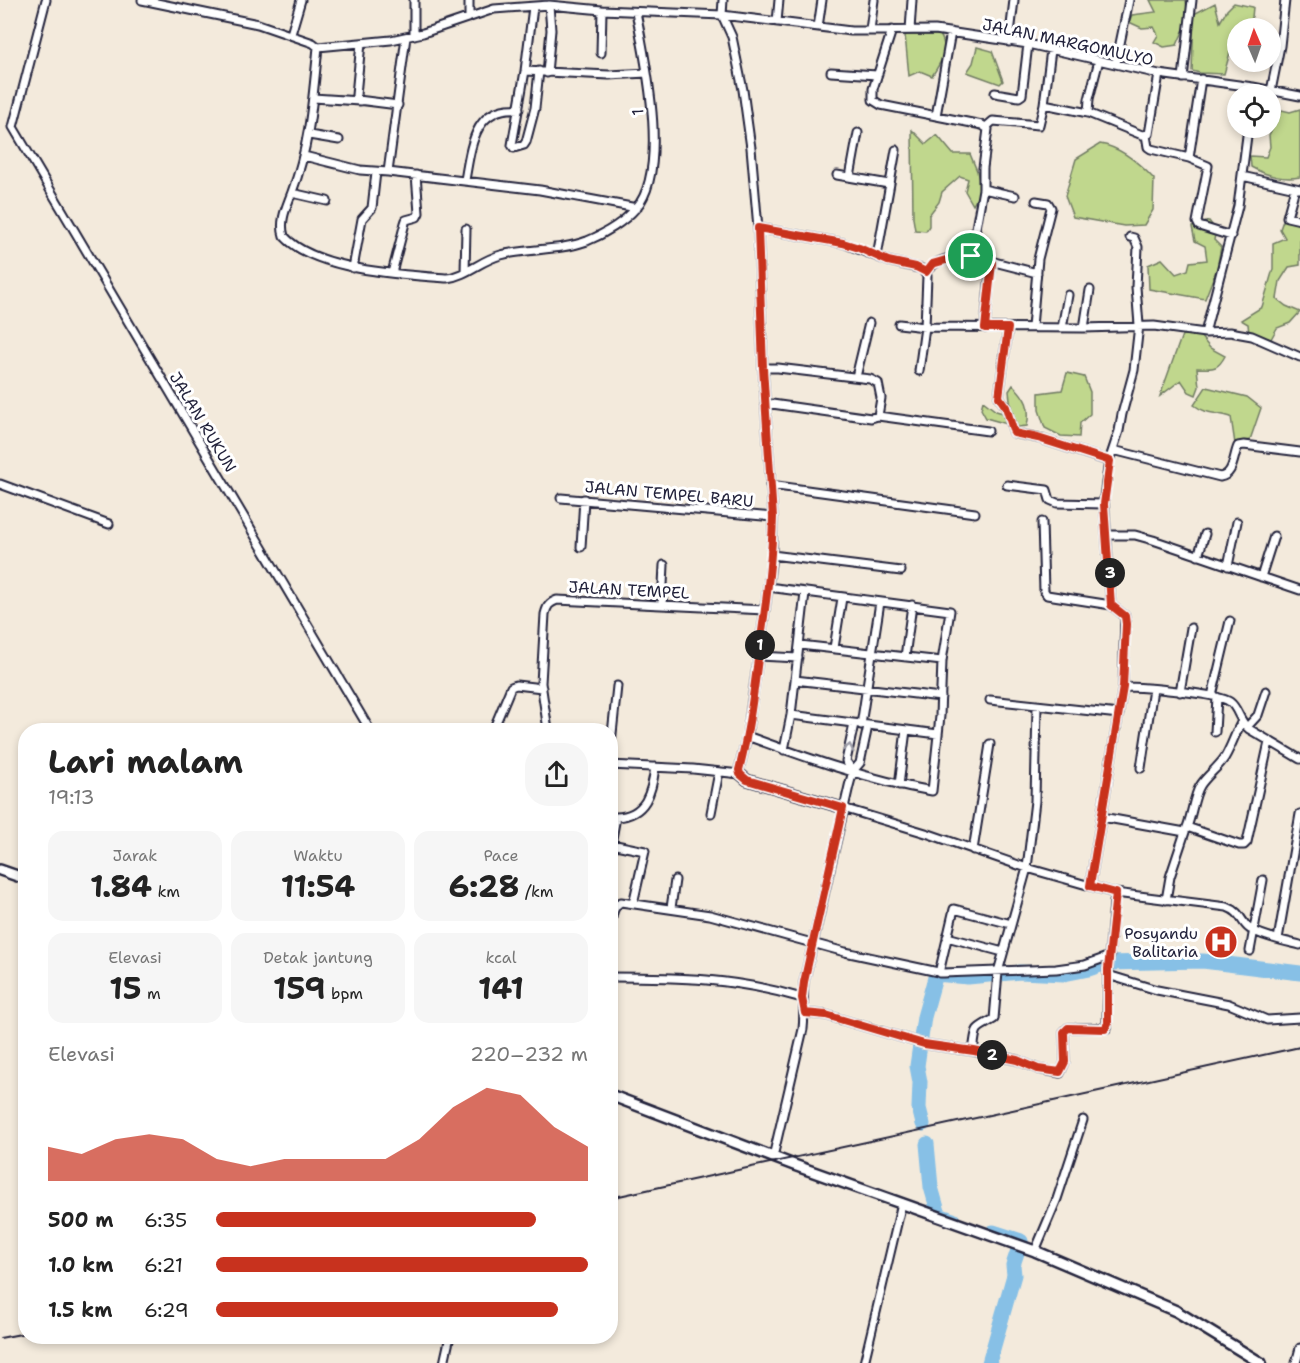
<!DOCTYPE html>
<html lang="id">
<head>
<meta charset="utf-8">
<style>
	:root { --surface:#fff; --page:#f6f6f6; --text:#222; --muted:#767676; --accent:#c8321e }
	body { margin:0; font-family:"Shantell Sans",sans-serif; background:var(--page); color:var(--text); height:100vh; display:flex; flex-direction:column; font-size:22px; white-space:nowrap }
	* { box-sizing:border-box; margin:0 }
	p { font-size:20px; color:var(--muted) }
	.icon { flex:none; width:33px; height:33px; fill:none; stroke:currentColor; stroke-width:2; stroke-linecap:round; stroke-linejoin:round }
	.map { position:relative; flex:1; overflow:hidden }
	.drawer { position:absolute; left:18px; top:723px; width:600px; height:621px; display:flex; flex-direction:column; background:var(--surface); border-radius:24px; box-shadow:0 3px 9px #0003 }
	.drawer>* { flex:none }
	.needle { width:39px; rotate:358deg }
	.buttons { position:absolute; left:1227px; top:18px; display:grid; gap:12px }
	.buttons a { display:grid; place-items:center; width:54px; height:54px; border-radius:50%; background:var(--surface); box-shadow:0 3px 9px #0003; font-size:30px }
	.pin { position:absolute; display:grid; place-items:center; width:51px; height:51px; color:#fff; margin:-26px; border:3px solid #fff; border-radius:50%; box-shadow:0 2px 6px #0007 }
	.km { position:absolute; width:30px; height:30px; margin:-15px; border-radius:50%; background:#222; color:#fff; font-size:16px; line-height:30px; text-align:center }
	.round { display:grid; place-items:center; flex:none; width:63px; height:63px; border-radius:24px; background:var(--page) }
	.head { display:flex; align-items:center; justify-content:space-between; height:102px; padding:0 30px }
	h1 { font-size:33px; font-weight:700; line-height:45px }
	.metrics { display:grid; grid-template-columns:repeat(3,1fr); gap:9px; height:102px; padding:6px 30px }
	.metrics div { display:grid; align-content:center; border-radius:15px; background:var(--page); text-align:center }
	.metrics b { font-size:30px; font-weight:700 }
	.metrics small { font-size:16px; font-weight:400 }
	.metrics p { font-size:16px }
	.chart { height:168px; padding:12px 30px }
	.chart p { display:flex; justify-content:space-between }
	.chart svg { width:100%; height:108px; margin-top:6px; fill:var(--accent); opacity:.7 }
	ul { padding:0 30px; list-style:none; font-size:20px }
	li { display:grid; grid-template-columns:96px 72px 1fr; align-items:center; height:45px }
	li i { height:15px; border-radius:8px; background:var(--accent) }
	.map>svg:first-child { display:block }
	.green { fill:#c0d78d; stroke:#717c64; stroke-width:1.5 }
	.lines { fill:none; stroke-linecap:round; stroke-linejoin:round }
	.river { stroke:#87c0e6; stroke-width:15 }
	.minor-casing { stroke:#22223b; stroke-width:11 }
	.tertiary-casing { stroke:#22223b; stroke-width:13 }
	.secondary-casing { stroke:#22223b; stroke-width:14 }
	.minor { stroke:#fff; stroke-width:7 }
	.tertiary { stroke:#fff; stroke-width:8 }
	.secondary { stroke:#fff; stroke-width:9 }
	.rail { stroke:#22223b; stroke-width:2 }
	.oneway { stroke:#9c9ca7 }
	.route-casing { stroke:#fff; stroke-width:12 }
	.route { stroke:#c8321e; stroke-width:8 }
	.labels { text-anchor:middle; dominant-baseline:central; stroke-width:6; stroke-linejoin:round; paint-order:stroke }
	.street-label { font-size:16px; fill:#22223b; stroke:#fff }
	.poi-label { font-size:16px; fill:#22223b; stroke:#fff; text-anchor:end }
</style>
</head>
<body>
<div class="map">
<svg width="1300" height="1363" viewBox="0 0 1300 1363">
	<rect width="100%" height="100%" fill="#f3eadc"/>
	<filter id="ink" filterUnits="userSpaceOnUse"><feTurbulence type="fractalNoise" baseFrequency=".0167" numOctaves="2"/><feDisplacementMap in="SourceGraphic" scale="12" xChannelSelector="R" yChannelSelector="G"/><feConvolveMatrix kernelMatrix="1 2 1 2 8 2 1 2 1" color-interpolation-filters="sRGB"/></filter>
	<g filter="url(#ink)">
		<!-- green -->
		<path class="green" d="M1150,0h36l2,20 -11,25 -13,2 -10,-5 4,-7 -4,-8 -12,1 -13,-6 3,-7 24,-3z
			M1215,3l5,19 7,-12 7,-7 19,4 -2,21h-13l-1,21h-6l-7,25 -24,-1 -8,-2 2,-57z
			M905,35h35c10,14 0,29 -8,41l-12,-5 -11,5z
			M977,47l15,4 11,30 -3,3 -33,-12 6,-9z
			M1300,109v68c-18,3 -33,-1 -49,-10l-1,-11 16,1 4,-10 -1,-12 13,-25 8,2z
			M912,130l14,14 11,-9 16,19h17l7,17 4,19 -8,15 -8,-14 3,-12 -8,-3 -18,16 -3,10 -10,13v11l-3,5 -11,-1 -2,-12z
			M1100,144c21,3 40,20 54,35l-1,31 -9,15 -20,1 -51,-9 -8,-21 11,-37z
			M1284,218l16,4v43l-11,2 -9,14 -3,18 9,7 14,6 -10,11 -13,5 -6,11 -22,-5 -1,-10 -7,-4 21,-13 11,-38v-26l12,-5 -5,-9z
			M1209,221l7,9 -2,10 7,7 -4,21 -12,31 -56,-10 -1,-24 14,-6 14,15 12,-4 2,-8 17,-2 -2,-14 -10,-5 -3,-14z
			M1182,335l18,1 10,12 15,8c-8,15 -13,12 -28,12l2,19 -3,8 -7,-3 -8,-12 -21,16z
			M1067,373l17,4 6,15v22l-10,9 -1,14 -18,-1 -16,-8 -6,-18v-17l23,-3z
			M1013,385c13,13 18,22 14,41l-9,1 -32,-9 -5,-9 2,-8 13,10 10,3 5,-5 -2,-18z
			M1206,387l41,10 14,11 -11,32 -15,4 -4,-27c-15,-5 -24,-2 -37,-12z"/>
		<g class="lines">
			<!-- river -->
			<path class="river" d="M923,1124l-4,-16 1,-26 -3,-16 7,-49 12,-43 32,3 52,-5 44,2 25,-5 18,-6 96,-2 97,12
				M927,1144l4,43 8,28 14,5
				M989,1363l25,-88 -1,-10 8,-24 -28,-9"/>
			<!-- minor casing -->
			<g class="minor-casing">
				<path id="minor" d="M46,0l-33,127 357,603
					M142,0l116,24 55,19 5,4 73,-7 32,-7 71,-24 55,-4 53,5 120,5 129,16 84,-1 93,14 131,30 94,13 47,9
					M414,0v35
					M533,7l-8,64 -13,74 2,3 10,-3 2,-3 9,-34 4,-37
					M469,16v-16
					M777,22l2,-22
					M818,27l4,-27
					M870,30l4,-30
					M892,30l-19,59v11l8,5 101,20 6,4 -5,39v21l-12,67c-17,2 -34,1 -45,16
					M910,30l2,-30
					M291,34l10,-34
					M406,37l-18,135 152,18 97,18
					M1009,42l5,-42
					M361,43l-5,52 2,5 40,5
					M318,47c-5,50 -8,98 -26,145 -5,14 -13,29 -8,44 30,34 119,39 163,42 19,-2 34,-18 54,-23 28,-7 59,-4 86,-14 17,-7 37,-19 49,-33 34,-38 9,-149 0,-196
					M601,53l1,-43
					M1099,60l-10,39 -1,14 54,22 7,-1 10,-60
					M1116,63l13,-63
					M525,71l84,4 38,-2
					M831,72l46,3
					M547,73l4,-43 -2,-25
					M1183,78l9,-78
					M1201,79l-12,79 19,8 -11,56 2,4 32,10
					M1271,91l9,-45 5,-46
					M995,93l24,4 3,-2 6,-51
					M313,98l47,3
					M1044,104l44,9
					M936,116l15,-84
					M986,127l7,-6 46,4 5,-21 7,-54
					M309,135l30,5
					M1146,135l2,12 3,2 38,9
					M304,156l56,14 28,2
					M837,175l52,9
					M1242,176l58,13
					M850,177l8,-44
					M465,180c6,-33 9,-75 54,-71
					M1295,188l-8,29 13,3
					M983,189l32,7
					M292,193l35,8
					M758,228l85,15 45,18 34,8 5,7 -2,51 159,1 70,-2 51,7 25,-1 22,4 48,21
					M877,256l19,-106
					M971,256l66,17
					M353,268l9,-49 10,-11 4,-36
					M465,272l1,-43
					M392,273l13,-50 1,-3 11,-3 2,-4 -3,-38
					M899,324l26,3 -6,44
					M1032,327l6,-68 13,-51 -3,-5 -12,-2
					M985,328l6,-65
					M1008,328l-9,69 7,10 8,26 24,5 71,23
					M1062,328l6,-33
					M1084,328l6,-38
					M1205,333l33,-127 10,-78
					M763,368h15l92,11 8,4 3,15 -3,18
					M856,377l13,-54
					M765,403l106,15 7,-2 110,15
					M1113,450l107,27c14,-2 13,-20 18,-31l6,-1 56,7
					M0,484l109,40
					M770,485l205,28
					M1007,485l40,5 3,10 7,3 47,1
					M561,498l212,19
					M1042,522l2,69 3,4 64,10 14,11 -2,71 -33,199
					M1108,535h27l18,5 147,50
					M581,547l3,-48
					M772,555l129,16
					M1198,556l7,-22
					M1228,566l9,-44
					M1261,577l13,-41
					M662,605l2,-40
					M1111,605l-7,-107 5,-37 10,-30 3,-17 12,-44 5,-45 -3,-38 2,-40 -4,-9 -4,-1
					M800,645l142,16
					M834,648l8,-50
					M759,656l39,2
					M905,657l7,-52
					M795,680l146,17
					M1123,687c18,0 96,6 107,15 9,7 8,18 19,27l51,30
					M1180,692l11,-64
					M1212,696l18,-75
					M990,700l129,14
					M791,715l147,19
					M861,725l19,-123
					M1247,727l11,-12 8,-24
					M493,730l18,-43 5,-2 26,3
					M548,730l-7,-47 4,-69c2,-8 4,-11 12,-14l208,10
					M1215,732l2,-35
					M747,736c60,22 122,44 185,55l8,-75 2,-55 8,-50 -182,-24
					M784,750l7,-35 14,-122
					M610,753l7,-67
					M610,765l83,4 47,5 -1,-4 8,-34 18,-126 7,-55 1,-38 -10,-149 -5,-140 -7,-80 -8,-58 -11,-53 -10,-22 1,-15
					M1141,768l12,-79
					M853,771l-7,-10 8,-37
					M899,785l7,-55
					M843,808l86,26 98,34 88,25 112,14c16,6 12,14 23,22 14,8 34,12 50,16
					M711,813l8,-41
					M1102,817l83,15c7,-14 8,-35 15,-46 6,-10 18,-18 25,-29 6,-10 10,-23 16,-34
					M1187,827l52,18h5l3,-3 22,-100
					M973,850l17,-106
					M1166,900l4,-23 15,-45
					M633,904l12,-53 -34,-7 5,-27c30,-1 36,-25 39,-50
					M671,908l4,-28
					M610,932c2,-11 1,-25 11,-30l89,13 135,37 98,21 113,-4 29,-4 25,-9
					M947,937l56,15
					M1278,939l22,-125
					M1250,951l13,-71
					M939,973l15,-64 57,15
					M1108,975l49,15 72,14 38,16 33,-2
					M610,977c68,0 126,1 192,21
					M805,1013l21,2 98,29 49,7 44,9 21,9 22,4 5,-11 -1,-30 4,-4h39l1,-59 7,-76
					M973,1051c4,-25 0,-20 21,-32l4,-47 29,-104 8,-67 2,-95
					M773,1157l30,-128c2,-16 -1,-31 1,-47l45,-196 4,-15 7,-8 8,-37
					M1035,1251l22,-52 26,-79
					M444,1363l6,-27
					M864,1363l38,-160
					M1296,1363l4,-15"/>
			</g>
			<!-- tertiary casing -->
			<g class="tertiary-casing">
				<path id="tertiary" d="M740,774l7,6 96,28"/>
			</g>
			<!-- secondary casing -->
			<g class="secondary-casing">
				<path id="secondary" d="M0,870l26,9
					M610,1095l184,70 241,86 141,60 85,52"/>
			</g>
			<!-- minor -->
			<use href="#minor" class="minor"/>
			<!-- tertiary -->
			<use href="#tertiary" class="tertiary"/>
			<!-- secondary -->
			<use href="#secondary" class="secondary"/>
			<!-- rail -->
			<path class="rail" d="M610,1198l690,-151
				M0,1338l26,-5"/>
		</g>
		<!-- one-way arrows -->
		<defs><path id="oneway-chevron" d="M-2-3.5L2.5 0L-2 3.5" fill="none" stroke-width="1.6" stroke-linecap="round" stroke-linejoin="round" transform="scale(1.5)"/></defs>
		<use class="oneway" href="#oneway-chevron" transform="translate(849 748) rotate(-78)"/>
	</g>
	<g class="lines" filter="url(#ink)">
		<!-- route casing -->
		<g class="route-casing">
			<path id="route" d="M758,228l85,15 16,5 29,13 28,6 10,5 6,-8 14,-4 25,-4 21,7 -7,65h23l-9,69 7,10 8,26 24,5 72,23 -6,43 7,101 14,11 1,8 -3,63 -33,199 26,7 -8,76v54l-3,6 -37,-1 -4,4 1,30 -5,10 -22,-3 -21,-9 -43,-9 -50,-7 -98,-29 -21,-2 -3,-15 2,-16 39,-174 -96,-28 -7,-6 -1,-4c10,-39 15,-79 20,-119 7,-45 13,-89 14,-134l-10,-149z"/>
		</g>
		<!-- route -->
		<use href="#route" class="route"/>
	</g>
	<!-- icons -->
	<defs>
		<g id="hospital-disc" transform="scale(1.725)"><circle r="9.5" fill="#c8321e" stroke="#fff"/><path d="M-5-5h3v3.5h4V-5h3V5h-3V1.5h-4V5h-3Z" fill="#fff"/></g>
	</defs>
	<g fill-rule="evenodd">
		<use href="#hospital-disc" x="1221" y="942"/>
	</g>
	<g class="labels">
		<!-- street labels -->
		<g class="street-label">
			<text transform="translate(1068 42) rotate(12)">JALAN MARGOMULYO</text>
			<text transform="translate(638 112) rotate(-97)">1</text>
			<text transform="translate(203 422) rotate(59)">JALAN RUKUN</text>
			<text transform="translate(669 494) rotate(5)">JALAN TEMPEL BARU</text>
			<text transform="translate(629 590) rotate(3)">JALAN TEMPEL</text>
		</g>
		<!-- poi labels -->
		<g class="poi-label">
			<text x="1198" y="933">Posyandu<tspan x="1198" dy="18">Balitaria</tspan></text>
		</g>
	</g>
</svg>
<div class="buttons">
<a><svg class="needle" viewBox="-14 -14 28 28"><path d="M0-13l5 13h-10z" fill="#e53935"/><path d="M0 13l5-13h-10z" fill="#767676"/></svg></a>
<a><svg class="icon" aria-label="locate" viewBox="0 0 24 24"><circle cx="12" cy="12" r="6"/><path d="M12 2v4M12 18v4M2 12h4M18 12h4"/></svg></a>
</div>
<div class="pin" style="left:971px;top:256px;background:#1e9e55"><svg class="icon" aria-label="arrive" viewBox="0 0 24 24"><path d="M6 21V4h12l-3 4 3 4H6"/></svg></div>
<b class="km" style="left:760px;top:645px">1</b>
<b class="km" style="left:992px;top:1055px">2</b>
<b class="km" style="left:1110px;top:573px">3</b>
<section class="drawer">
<div class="head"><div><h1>Lari malam</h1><p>19:13</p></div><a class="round"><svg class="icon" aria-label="share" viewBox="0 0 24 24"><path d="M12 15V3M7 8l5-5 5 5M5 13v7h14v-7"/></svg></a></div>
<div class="metrics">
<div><p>Jarak</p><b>1.84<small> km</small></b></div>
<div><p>Waktu</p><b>11:54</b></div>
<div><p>Pace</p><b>6:28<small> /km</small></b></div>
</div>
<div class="metrics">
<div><p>Elevasi</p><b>15<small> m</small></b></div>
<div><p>Detak jantung</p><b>159<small> bpm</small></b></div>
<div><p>kcal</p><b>141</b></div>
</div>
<div class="chart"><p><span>Elevasi</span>220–232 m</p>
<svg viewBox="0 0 160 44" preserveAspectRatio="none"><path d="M0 44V30L10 33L20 27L30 25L40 27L50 35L60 38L70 35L80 35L90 35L100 35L110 27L120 14L130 6L140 9L150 22L160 30V44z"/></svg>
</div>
<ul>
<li><b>500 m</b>6:35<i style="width:86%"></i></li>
<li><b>1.0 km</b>6:21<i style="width:100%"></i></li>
<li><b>1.5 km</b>6:29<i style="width:92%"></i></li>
</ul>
</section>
</div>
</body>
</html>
